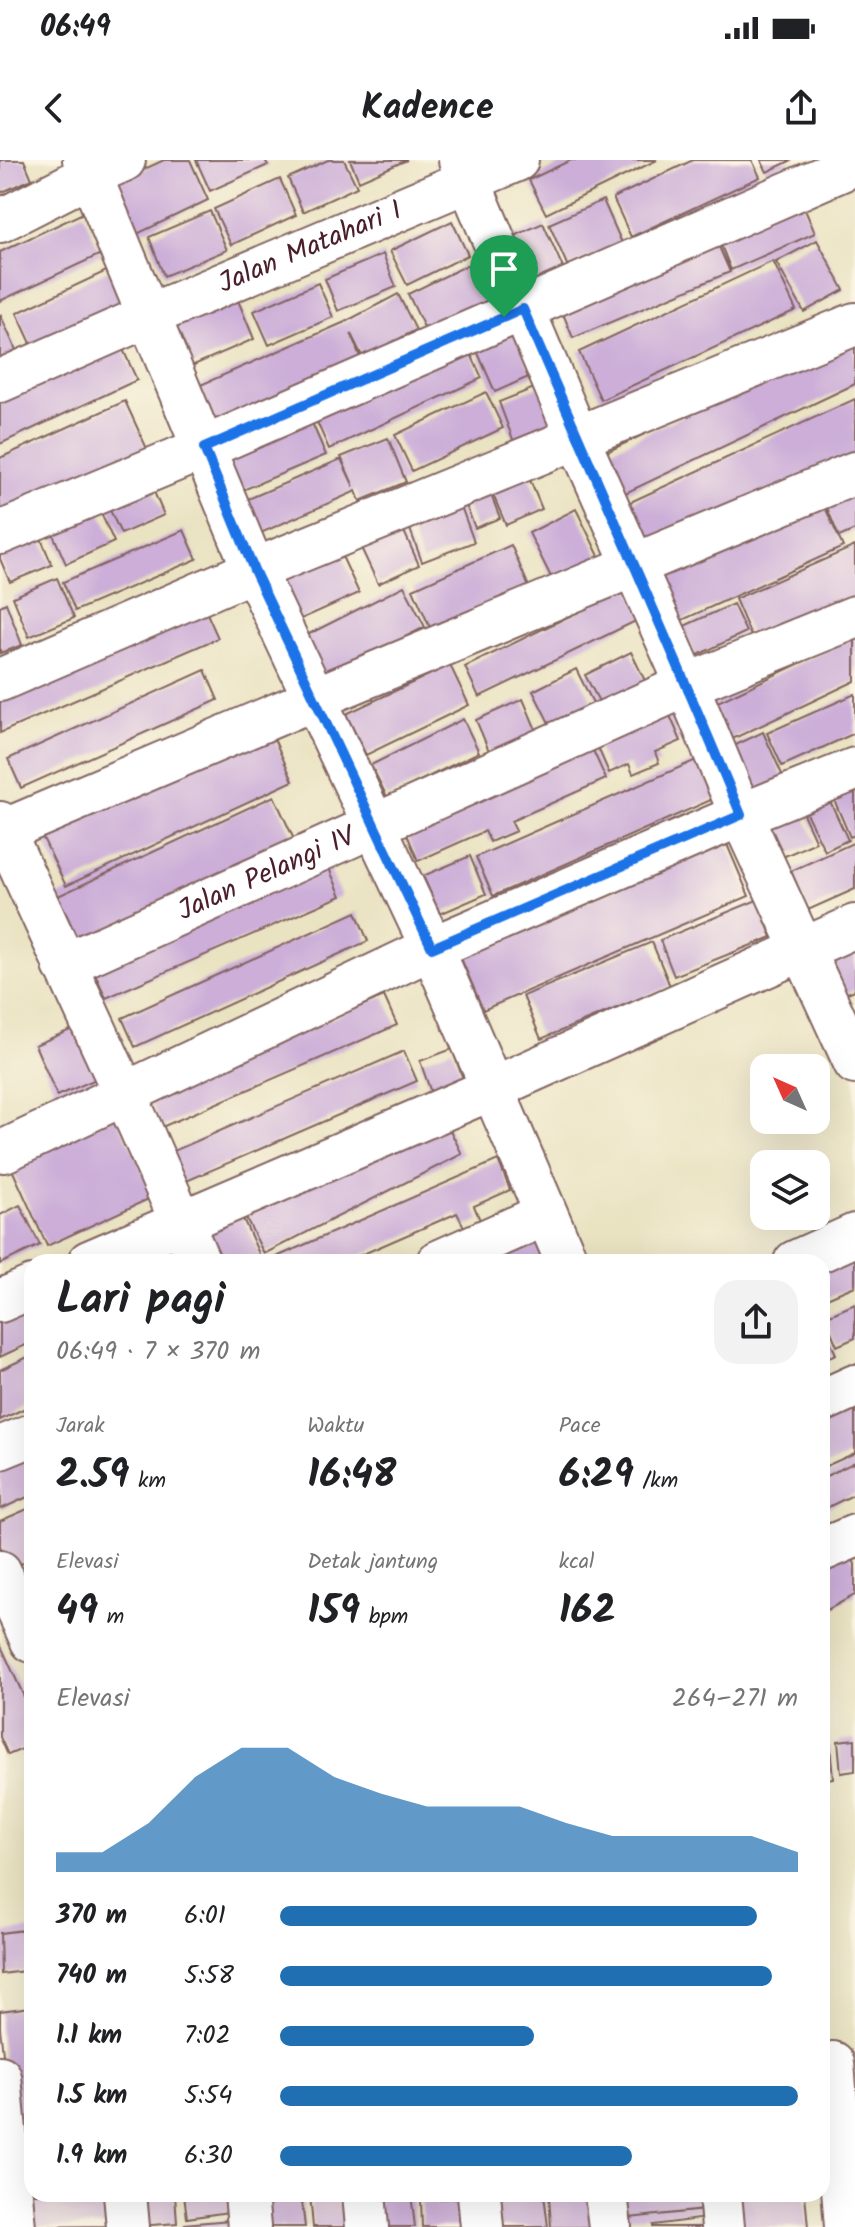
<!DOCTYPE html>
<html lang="id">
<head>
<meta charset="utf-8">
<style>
	:root { --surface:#fff; --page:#f2f2f2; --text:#202124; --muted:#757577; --accent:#1f6fb2 }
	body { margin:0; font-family:Kalam,sans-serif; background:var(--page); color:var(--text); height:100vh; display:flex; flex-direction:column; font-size:30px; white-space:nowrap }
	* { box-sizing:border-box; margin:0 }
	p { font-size:26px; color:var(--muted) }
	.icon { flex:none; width:44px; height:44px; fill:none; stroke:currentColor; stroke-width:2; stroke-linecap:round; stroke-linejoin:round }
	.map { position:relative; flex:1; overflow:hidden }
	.drawer { position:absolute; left:24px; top:1094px; width:806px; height:948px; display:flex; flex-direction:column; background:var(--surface); border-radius:24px; box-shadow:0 8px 32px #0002 }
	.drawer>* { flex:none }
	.needle { width:52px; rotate:315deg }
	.buttons { position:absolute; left:750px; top:894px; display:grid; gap:16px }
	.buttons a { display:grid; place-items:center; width:80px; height:80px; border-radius:16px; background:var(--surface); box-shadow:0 8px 32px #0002; font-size:40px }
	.pin { position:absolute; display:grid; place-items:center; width:68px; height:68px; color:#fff; margin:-82px -34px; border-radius:50% 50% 50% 0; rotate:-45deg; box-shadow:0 0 8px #0007 }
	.pin .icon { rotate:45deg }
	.round { display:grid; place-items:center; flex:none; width:84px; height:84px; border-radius:24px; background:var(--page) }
	.summary { display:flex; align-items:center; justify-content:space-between; height:136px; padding:0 32px }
	h1 { font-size:44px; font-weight:800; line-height:60px }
	.stats { display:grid; grid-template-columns:repeat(3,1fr); gap:12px; height:136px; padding:8px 32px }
	.stats div { display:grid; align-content:center }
	.stats b { font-size:40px; font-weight:800 }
	.stats small { font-size:22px; font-weight:400 }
	.stats p { font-size:22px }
	.chart { height:224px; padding:16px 32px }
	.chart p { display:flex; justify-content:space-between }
	.chart svg { width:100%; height:144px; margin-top:8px; fill:var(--accent); opacity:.7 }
	ul { padding:0 32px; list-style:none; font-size:26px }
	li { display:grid; grid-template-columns:128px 96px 1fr; align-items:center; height:60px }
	li i { height:20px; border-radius:10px; background:var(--accent) }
	.status { display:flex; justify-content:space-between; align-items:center; height:56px; padding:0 40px; background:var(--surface); direction:ltr }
	.status svg { height:22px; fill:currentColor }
	header { display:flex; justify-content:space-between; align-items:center; height:104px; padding:0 32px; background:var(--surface); font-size:36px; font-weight:800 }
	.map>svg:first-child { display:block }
	.building { fill:#ccaed8 }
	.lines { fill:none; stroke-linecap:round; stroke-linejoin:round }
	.minor-casing { stroke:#826460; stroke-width:46 }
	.minor { stroke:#fff; stroke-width:42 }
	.route-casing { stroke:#fff; stroke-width:16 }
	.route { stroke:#1a73e8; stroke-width:10 }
	.labels { text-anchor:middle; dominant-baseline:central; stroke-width:7; stroke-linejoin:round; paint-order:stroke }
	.street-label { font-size:28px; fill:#4a1f2b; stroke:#fcf5e5 }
</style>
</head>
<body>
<div class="status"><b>06:49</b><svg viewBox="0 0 49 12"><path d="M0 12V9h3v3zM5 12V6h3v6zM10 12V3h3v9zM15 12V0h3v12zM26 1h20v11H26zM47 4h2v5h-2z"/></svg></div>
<header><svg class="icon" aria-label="back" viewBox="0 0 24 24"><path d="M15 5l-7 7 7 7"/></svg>Kadence<svg class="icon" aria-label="share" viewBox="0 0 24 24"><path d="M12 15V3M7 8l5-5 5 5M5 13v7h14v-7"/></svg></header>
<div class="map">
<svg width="855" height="2067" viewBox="0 0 855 2067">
	<rect width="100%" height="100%" fill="#fcf5e5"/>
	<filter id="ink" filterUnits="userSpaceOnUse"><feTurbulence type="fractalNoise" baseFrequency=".0125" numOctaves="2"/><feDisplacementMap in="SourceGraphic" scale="16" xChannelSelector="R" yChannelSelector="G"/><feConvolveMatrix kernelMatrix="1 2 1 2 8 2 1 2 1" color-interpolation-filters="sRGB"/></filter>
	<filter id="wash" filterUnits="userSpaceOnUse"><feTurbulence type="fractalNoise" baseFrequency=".006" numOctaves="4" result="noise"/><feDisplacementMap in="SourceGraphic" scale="32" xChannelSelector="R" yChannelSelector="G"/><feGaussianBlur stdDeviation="1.8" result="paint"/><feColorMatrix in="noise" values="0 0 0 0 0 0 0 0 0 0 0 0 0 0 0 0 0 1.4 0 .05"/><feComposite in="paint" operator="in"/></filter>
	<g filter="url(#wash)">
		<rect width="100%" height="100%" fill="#eae3c2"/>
		<g id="blocks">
			<!-- building -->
			<path class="building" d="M0,0h24l8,19 -32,14z
				M164,0h26l18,40 -75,36 -23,-51z
				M196,0h69l3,5 -58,26z
				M328,0h16l13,27 -54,25 -15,-34z
				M350,0h57l-48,21z
				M571,0h86l-111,54 -17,-34z
				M693,0h59l8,17 -129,60 -18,-39z
				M761,0h31l-25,12z
				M280,19l16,36 -65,30 -17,-36z
				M800,38l15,35 -84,37 -14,-35z
				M603,40l19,43 -54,24 -19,-43z
				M210,51l17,39 -63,26 -15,-39z
				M83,53l18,41 -101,47v-49z
				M452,61l16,34 -61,30 -17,-34z
				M543,63l21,47 -44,20 -21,-47z
				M713,73l17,39 -157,66 -16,-39z
				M817,80l27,50 -40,22 -28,-50z
				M383,94l13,33 -58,24 -13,-32z
				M480,99l23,48 -72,35 -23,-48z
				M773,101l23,49 -195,90 -22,-48z
				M119,105l18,39 -102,48 -18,-39z
				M318,123l15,34 -64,28 -15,-34z
				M235,133l19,46 -67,29 -20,-46z
				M398,134l18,36 -53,28 -12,-24 11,28 -149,65 -17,-40 149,-65z
				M0,154l20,45 -20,9z
				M509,161l24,54 -38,17 -24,-55z
				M116,174l21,46 -137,64v-55z
				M855,174v50l-240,114 -19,-41z
				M465,181l17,37 -153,71 -17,-38z
				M539,226l18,49 -40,15 -18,-48z
				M486,232l17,36 -91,43 -17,-36z
				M855,239v62l-207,95 -22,-52z
				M125,241l23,50 -148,67v-60z
				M306,249l20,46 -90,38 -20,-46z
				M388,278l18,44 -46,19 -4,-10 -102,45 -15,-33 102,-44 13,28 -13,-30z
				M527,313l15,36 -36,16 -15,-35z
				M148,318l16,37 -43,19 -17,-37z
				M487,325l13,33 -25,10 -13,-33z
				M855,329v41l-16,7 -14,-34z
				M458,338l16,44 -52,20 -16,-44z
				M96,342l18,40 -48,22 -18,-41z
				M823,343l20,44 -176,80 -20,-45z
				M576,349l24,49 -47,23 -24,-48z
				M399,360l20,45 -41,19 -21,-45z
				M37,369l15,36 -42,17 -10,-23v-15z
				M184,370l13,29 -122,52 -12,-29z
				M511,385l18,42 -98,43 -18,-41z
				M855,386v52l-101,45 -19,-44z
				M340,392l19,41 -60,27 -19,-41z
				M57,418l17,40 -45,19 -16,-40z
				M404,426l21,41 -104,52 -20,-41z
				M629,427l15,30 -165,80 -14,-30z
				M6,443l16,42 -22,8v-47z
				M733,444l13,28 -50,24 -14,-29z
				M205,449l13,29 -218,95v-35z
				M855,477v44l-133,63 -17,-36z
				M631,492l19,39 -45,22 -20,-38z
				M450,505l19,40 -103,50 -20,-41z
				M576,509l20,40 -43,22 -20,-40z
				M205,510l13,30 -197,88 -13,-29z
				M855,534v39l-73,33 -15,-33z
				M523,539l16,38 -47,21 -16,-38z
				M668,551l13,30 -26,11 4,11 -26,11 -4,-10 -20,9 -13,-30z
				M463,559l16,33 -92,45 -16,-32z
				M270,570l23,51 -227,105 -24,-50z
				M763,572l22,49 -44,20 -22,-48z
				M591,586l15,33 -95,42 5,10 -26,11 -5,-11 -67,30 -14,-34z
				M703,597l17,39 -227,100 -17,-39z
				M855,626v49l-5,2 -18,-42z
				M274,636l23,50 -216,101 -23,-51z
				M830,641l18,39 -23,11 -19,-38z
				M800,647l16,35 -51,23 -15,-35z
				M726,682l23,54 -266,114 -23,-54z
				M855,682v47l-47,21 -17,-39z
				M470,696l16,38 -46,20 -17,-38z
				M328,706l13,30 -235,102 -13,-29z
				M757,740l15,37 -98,39 -14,-36z
				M356,752l12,29 -233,106 -13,-29z
				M855,778v52l-23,9 -18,-44z
				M652,782l18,44 -129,53 -18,-43z
				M384,836l13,29 -235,102 -13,-29z
				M82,865l21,51 -46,20 -22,-51z
				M452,889l14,38 -33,11 -13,-37z
				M404,891l13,30 -235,102 -13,-30z
				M116,956l39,80 -108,50 -37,-81z
				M443,956l19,38 -198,100 -19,-38z
				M498,1000l12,30 -36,16 6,14 -16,7 -7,-14 -2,1 -110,48h-80z
				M20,1045l20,40 -40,19v-49z
				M239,1050l22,48 -7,4h-38l-16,-33z
				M537,1064l14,38h-97z
				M164,1072l14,30h-78z
				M855,1090v36l-33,14v-35z
				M32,1134v48l-32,15v-48z
				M855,1144v34l-18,8 -12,-29z
				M822,1164l14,30 -14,6z
				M32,1195v50l-32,15v-50z
				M855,1247v46l-33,15v-47z
				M32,1288v47l-31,14 -1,-46z
				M855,1302v32l-33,16v-32z
				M32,1347v52l-22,10 -10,-23v-25z
				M847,1389l8,15v31l-28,15 -5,-11v-37z
				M0,1484l32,70v31l-24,10 -8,-18z
				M855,1579v32l-14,2 -3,-32z
				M830,1587l3,31 -11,2v-32z
				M32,1769v41l-31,4 -1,-41z
				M32,1847v151l-17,2 -15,-132v-17z
				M32,2034h80l3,32 -94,1 -4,-32z
				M137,2034h38l2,29 -38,3z
				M184,2034h43l2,18 -42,6z
				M250,2034h51l4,33h-50z
				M310,2034h52l3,33h-52z
				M370,2034h41l4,33h-42z
				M496,2034h48l4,33h-49z
				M549,2034h43l2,33h-43z
				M618,2034h93l2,15 -93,10z
				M736,2034h69l3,33h-69z
				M470,2037l1,30h-49l-1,-27z
				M705,2058l2,9h-54v-2z
				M230,2060l1,7h-45l-1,-3z"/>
		</g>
	</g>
	<g filter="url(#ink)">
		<use href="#blocks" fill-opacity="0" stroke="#826460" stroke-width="2"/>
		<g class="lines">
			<!-- minor casing -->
			<g class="minor-casing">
				<g id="minor">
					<path d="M84,0l170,410 178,378 135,314"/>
					<path d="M460,0l117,277 110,248 54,130 114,248"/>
					<path d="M0,61l90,-46 34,-15"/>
					<path id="s1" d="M0,221l150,-66 367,-155"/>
					<path d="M0,373l204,-85 651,-284"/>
					<path d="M0,520l254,-110 601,-246"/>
					<path d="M0,663l139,302 60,137"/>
					<path d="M3,671l313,-133 539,-225"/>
					<path id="s2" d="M64,805l623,-280 168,-68"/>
					<path d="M4,991l428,-203 309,-133 114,-46"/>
					<path d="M89,1102l402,-173 364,-163"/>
					<path d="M438,1102l108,-48"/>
					<path d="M795,1102l60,-27"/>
					<path d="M0,1141l32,-14"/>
					<path d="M822,1241l33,-15"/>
					<path d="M0,1288l32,-13"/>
					<path d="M822,1390l33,-14"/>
					<path d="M0,1412l32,69"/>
					<path d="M833,1903l13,164"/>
					<path d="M0,1917l14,150"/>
					<path d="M125,2034l3,33"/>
					<path d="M246,2034l3,33"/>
					<path d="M364,2034l3,33"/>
					<path d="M479,2034l3,33"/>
					<path d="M606,2034l4,33"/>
					<path d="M720,2034l3,33"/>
				</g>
			</g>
			<!-- minor -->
			<use href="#minor" class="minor"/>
		</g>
	</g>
	<g class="lines" filter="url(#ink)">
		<!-- route casing -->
		<g class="route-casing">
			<path id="route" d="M523,149c72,169 148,336 218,506l-309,133 -178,-378 -50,-122z"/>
		</g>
		<!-- route -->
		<use href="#route" class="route"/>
	</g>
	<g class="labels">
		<!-- street labels -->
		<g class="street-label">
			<text stroke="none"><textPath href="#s1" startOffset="338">Jalan Matahari I</textPath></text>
			<text stroke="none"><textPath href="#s2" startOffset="222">Jalan Pelangi IV</textPath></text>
		</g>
	</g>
</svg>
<div class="buttons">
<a><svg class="needle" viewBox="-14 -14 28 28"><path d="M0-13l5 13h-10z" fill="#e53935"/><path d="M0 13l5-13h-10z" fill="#757577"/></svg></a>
<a><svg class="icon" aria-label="layers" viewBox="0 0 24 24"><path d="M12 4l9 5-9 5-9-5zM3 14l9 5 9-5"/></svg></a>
</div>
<div class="pin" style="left:504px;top:157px;background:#1e9e55"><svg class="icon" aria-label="arrive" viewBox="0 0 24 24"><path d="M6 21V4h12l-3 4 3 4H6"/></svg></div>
<section class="drawer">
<div class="summary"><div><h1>Lari pagi</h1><p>06:49 · 7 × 370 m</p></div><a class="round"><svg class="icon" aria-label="share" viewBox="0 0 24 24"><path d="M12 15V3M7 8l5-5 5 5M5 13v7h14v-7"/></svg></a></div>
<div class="stats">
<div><p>Jarak</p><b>2.59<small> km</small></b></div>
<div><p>Waktu</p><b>16:48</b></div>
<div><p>Pace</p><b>6:29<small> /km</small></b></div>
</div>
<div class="stats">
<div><p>Elevasi</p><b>49<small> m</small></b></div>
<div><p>Detak jantung</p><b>159<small> bpm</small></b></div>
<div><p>kcal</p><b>162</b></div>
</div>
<div class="chart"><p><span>Elevasi</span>264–271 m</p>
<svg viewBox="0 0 160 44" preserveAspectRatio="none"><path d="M0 44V38L10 38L20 29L30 15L40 6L50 6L60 15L70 20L80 24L90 24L100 24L110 29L120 33L130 33L140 33L150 33L160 38V44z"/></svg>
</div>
<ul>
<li><b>370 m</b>6:01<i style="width:92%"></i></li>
<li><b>740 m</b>5:58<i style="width:95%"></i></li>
<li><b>1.1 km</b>7:02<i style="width:49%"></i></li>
<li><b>1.5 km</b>5:54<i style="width:100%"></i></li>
<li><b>1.9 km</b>6:30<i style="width:68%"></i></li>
</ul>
</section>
</div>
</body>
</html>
